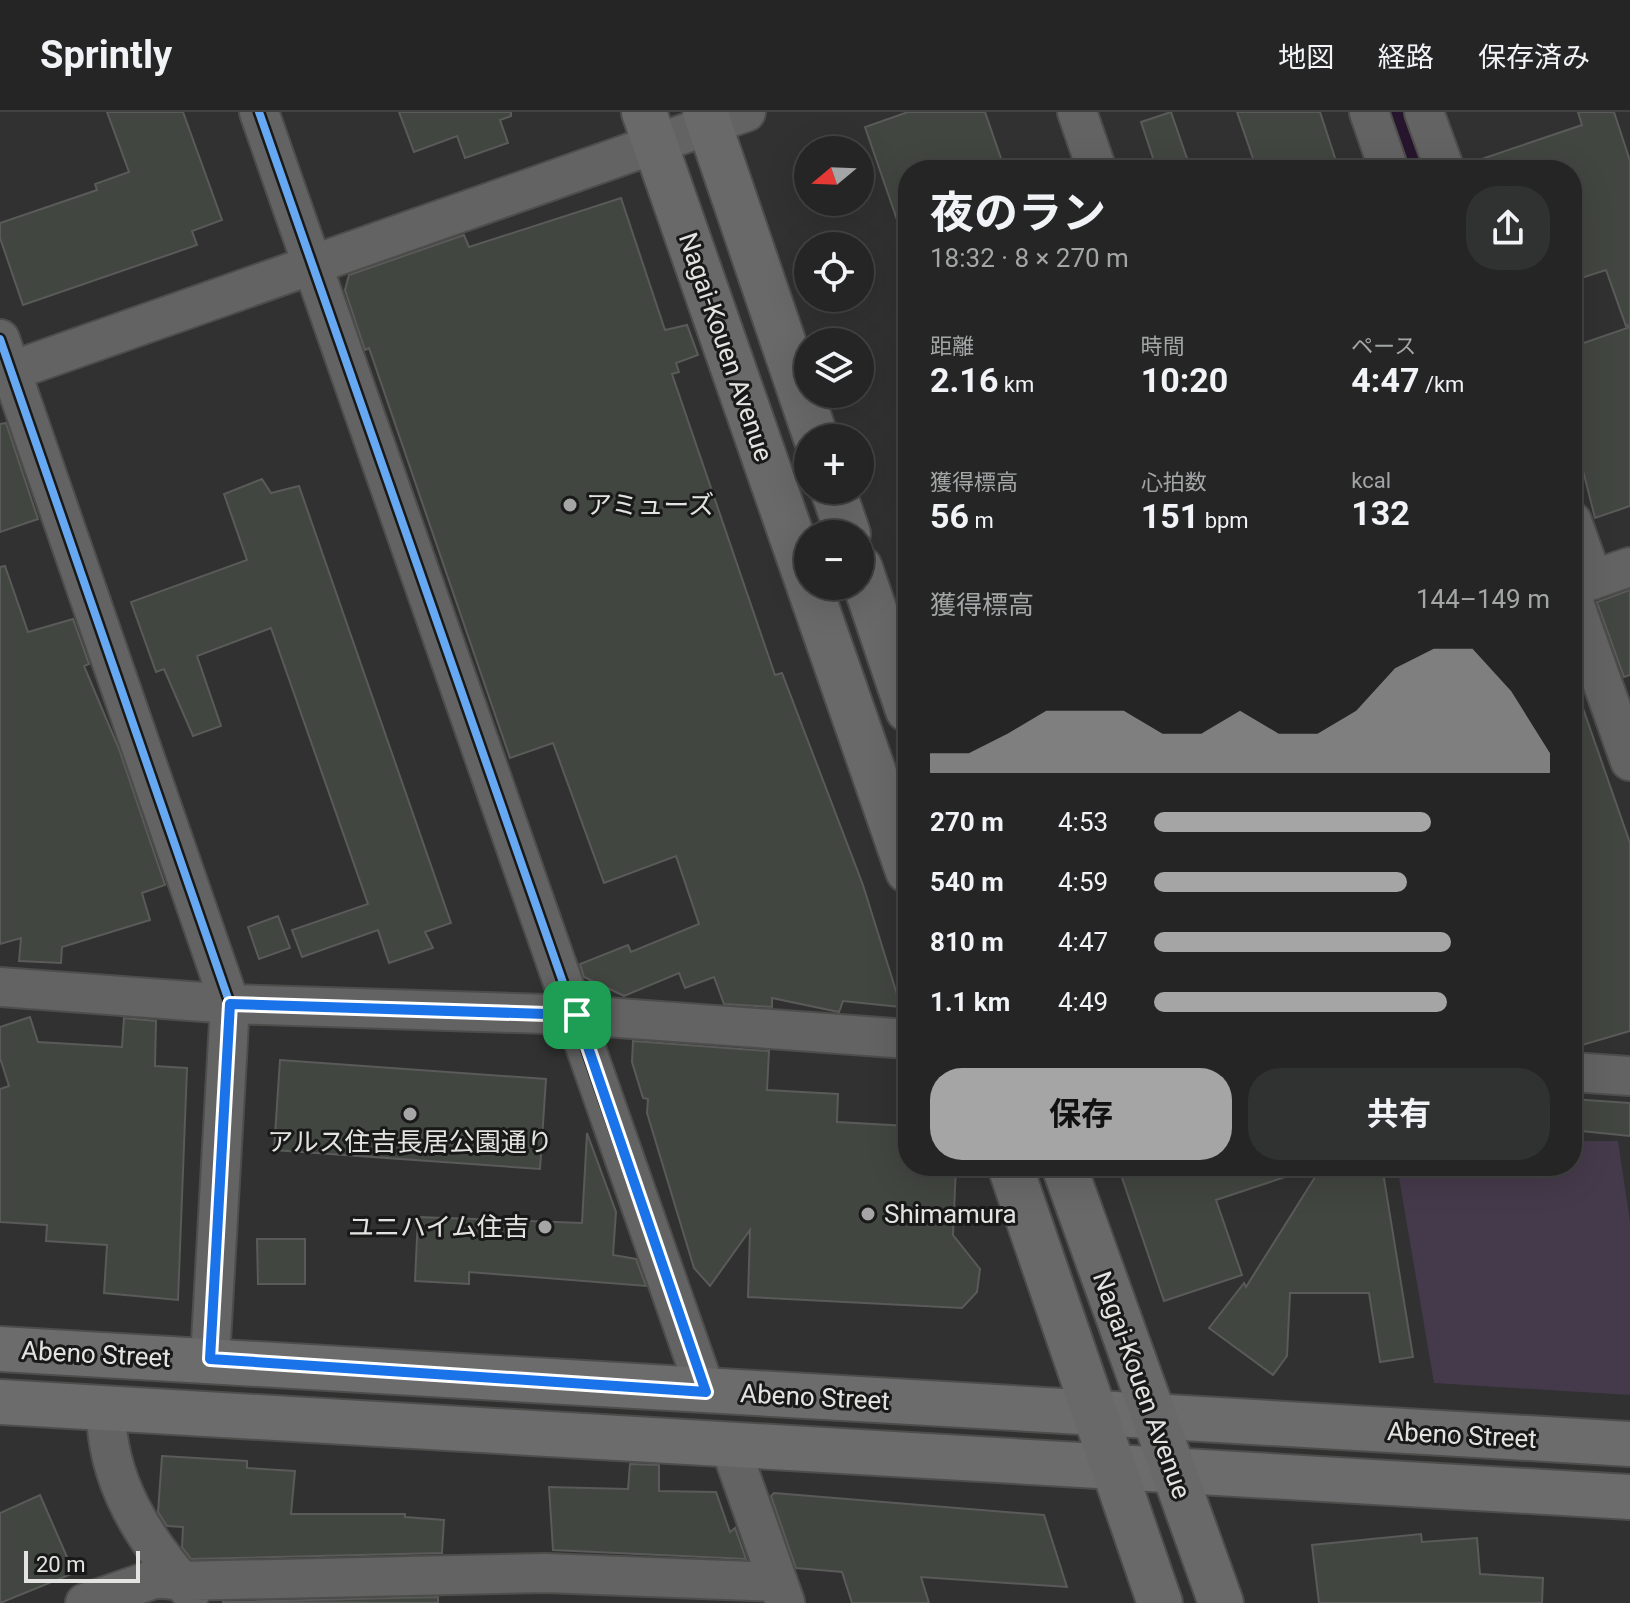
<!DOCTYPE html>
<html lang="ja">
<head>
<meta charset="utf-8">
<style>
	:root { --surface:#242524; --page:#303131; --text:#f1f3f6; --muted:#a3a5a6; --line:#414241; --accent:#a4a5a4 }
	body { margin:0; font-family:Roboto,"Noto Sans JP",sans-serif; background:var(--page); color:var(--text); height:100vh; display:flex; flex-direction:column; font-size:30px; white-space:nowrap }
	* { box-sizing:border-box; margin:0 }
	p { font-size:26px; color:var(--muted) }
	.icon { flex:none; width:44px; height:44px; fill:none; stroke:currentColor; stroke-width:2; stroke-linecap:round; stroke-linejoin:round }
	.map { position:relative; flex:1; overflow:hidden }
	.drawer { position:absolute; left:898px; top:48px; width:684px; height:1016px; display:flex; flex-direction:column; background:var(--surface); border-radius:32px; box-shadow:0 8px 32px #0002,0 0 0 2px var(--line) }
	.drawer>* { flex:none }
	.needle { width:52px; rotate:251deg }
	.controls { position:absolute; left:794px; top:24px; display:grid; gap:16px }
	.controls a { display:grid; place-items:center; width:80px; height:80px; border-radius:50%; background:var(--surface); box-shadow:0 8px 32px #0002,0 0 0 2px var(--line); font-size:40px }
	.scale { position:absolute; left:24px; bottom:20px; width:116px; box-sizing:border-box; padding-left:8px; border:4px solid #e3e4e2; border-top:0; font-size:22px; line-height:28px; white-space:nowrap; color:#e3e4e2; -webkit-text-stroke:6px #181918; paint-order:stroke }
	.pin { position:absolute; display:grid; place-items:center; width:68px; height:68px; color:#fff; margin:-34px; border-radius:16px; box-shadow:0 4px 12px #0006 }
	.round { display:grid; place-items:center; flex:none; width:84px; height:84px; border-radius:32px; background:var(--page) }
	.head { display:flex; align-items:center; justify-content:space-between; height:136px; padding:0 32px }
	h1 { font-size:44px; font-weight:700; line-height:60px }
	.metrics { display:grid; grid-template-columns:repeat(3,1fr); gap:12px; height:136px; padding:8px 32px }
	.metrics div { display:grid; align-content:center }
	.metrics b { font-size:34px; font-weight:700 }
	.metrics small { font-size:22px; font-weight:400 }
	.metrics p { font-size:22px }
	.chart { height:224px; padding:16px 32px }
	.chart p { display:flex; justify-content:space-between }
	.chart svg { width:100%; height:144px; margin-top:8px; fill:var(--accent); opacity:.7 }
	.cta { display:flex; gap:16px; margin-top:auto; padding:16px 32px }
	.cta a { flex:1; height:92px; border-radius:32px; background:var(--accent); color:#111; font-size:32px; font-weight:700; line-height:92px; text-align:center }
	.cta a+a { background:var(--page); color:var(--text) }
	ul { padding:0 32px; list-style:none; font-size:26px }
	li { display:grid; grid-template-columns:128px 96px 1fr; align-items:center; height:60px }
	li i { height:20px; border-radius:10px; background:var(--accent) }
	header { display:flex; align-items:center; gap:48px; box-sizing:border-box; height:112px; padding:0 40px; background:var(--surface); border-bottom:2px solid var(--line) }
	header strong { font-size:38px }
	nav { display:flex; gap:44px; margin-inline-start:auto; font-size:28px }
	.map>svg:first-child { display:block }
	.green { fill:#453a4b }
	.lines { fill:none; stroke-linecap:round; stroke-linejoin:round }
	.stream { stroke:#27152e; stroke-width:12 }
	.building { fill:#424640; stroke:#595a59; stroke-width:2 }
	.minor-casing { stroke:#4d4e4c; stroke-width:42 }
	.major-casing { stroke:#4d4e4c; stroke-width:48 }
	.highway-casing { stroke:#4d4e4c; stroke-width:48 }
	.minor { stroke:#626362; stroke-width:38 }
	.major { stroke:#6c6c6c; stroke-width:44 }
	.highway { stroke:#696969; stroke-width:44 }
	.cycleway-casing { stroke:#181918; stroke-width:13 }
	.cycleway { stroke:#66a8f1; stroke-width:8 }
	.route-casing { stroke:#fff; stroke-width:16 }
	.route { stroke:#1a73e8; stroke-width:10 }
	.poi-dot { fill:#a4a5a4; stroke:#181918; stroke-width:3 }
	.labels { text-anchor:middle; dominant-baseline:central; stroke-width:6; stroke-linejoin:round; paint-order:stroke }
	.street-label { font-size:26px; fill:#e3e4e2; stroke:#181918 }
	.poi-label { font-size:26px; fill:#e3e4e2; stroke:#181918; text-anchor:start }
</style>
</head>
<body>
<header>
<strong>Sprintly</strong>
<nav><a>地図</a><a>経路</a><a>保存済み</a></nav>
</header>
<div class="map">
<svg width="1630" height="1491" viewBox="0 0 1630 1491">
	<rect width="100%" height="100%" fill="#303130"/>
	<!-- green -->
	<path class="green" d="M1572,1029h46l12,81v173l-196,-12 -37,-217h175z"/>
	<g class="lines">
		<!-- stream -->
		<path class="stream" d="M1397,0l21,58"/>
	</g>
	<!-- building -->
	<path class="building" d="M107,0h76l39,108 -30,11 5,14 -174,60 -23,-67v-15l97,-33 -2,-6 34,-12z
		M399,0h112v4l-11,4 8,23 -43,15 -8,-22 -43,16z
		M908,0h77l20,58h-97v66l-5,1 -38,-110z
		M1171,0l20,58h-34l-16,-48z
		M1237,0h83l19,58h-82z
		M1578,0h36l16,49v164l-4,1 -20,-56 -34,11v-111h-104l-1,-6 115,-39z
		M621,86l44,132 22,-5 11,30 -22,8 3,9 -7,2 103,301 7,-2 81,212 38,122 -58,-6 -4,11 -67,-14v9l-48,-3 -10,-27 -29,11 -6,-15 -55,23 -40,-19 -4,-13 48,-19 3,7 68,-28 -23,-68 -72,27 -51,-140 -43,15 -141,-410 -4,2 -20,-60 4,-15 115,-40 5,12z
		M1630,215v179l-35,12 -23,-91v-80z
		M6,311l32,96 -38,13v-108z
		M262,367l9,14 28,-7 152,437 -26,9 8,16 -44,15 -11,-33 -76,27 -10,-27 76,-26 -97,-276 -74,28 24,70 -28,10 -29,-67 -8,3 -25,-70 116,-42 -23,-66z
		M5,454l23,66 45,-13 16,45 -5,2 35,83 46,136 -23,8 8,27 -88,27 -1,16 -42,-2 2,-23 -21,6v-377z
		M1630,478v85l-6,2 -27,-75z
		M1572,551l10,29 -4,2 52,149v188l-58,17z
		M278,804l12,32 -31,11 -11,-32z
		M30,905l8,25 84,5 2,-29 32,3 -1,45 32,2 -9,232 -74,-7 3,-48 -61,-4 1,-16 -47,-3v-133l9,-3 -9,-28v-31z
		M633,929l136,10 -2,39 71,4 -1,28 71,4v40h48l-3,69 27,34 -3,23 -15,16 -214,-11 2,-67 -40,56 -16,-18 -47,-155 1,-14 -5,-1 -11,-36z
		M280,948l266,19 -6,90 -266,-19z
		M1572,987l58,4v33l-58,-6z
		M587,1021l29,79 -3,43 23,4 10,27 -177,-14v12l-54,-3 3,-64 164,6z
		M1118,1054h181l1,6 -84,28 26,75 -78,26z
		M1322,1054h60l31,191 -33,5 -11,-69h-79l-3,63 -14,19 -64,-47 35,-45 2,4z
		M257,1127h48v45h-47z
		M162,1344l85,5v7l48,3 -4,43h114v3l39,3 -2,33 -251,6 -9,-12 1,-20 -16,-1 -9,-14z
		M630,1352l29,1v26l57,1 14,40 5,-4 11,31 -193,-9 -4,-63 79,2z
		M774,1381l270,22 23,72 -146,-10 8,26h-77l-10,-31 -46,-4 -25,-72z
		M40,1383l34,78 -74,30v-90z
		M1421,1422l1,8 55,-4 3,36 63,4 -1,25h-223l-7,-58z
		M438,1485v6l-216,-1z"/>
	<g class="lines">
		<!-- minor casing -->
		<g class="minor-casing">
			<path id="minor" d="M259,0l447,1280
				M1077,0l20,58
				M1369,0l20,58
				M1424,0l21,58
				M0,227l230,665 -20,355
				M0,263l746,-263
				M1572,409l21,59
				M1572,475l58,-20
				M1572,485l58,164
				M0,875l230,17 347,11 331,24
				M1572,960l58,4
				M106,1297c0,72 38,131 85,183
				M730,1334l55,156
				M85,1491l72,-25 24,3 365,-8 232,9"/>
		</g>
		<!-- major casing -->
		<g class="major-casing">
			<path id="major" d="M0,1237l1630,95
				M0,1290l1630,95"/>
		</g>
		<!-- highway casing -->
		<g class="highway-casing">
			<path id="highway" d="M644,0l164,471
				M705,0l111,326
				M833,378l15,44
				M860,456l48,142
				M809,474l99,285
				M1010,1054c51,146 99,292 150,437
				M1064,1054l157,437"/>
		</g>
		<!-- minor -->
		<use href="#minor" class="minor"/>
		<!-- major -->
		<use href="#major" class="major"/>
		<!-- highway -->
		<use href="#highway" class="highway"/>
		<!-- cycleway casing -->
		<g class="cycleway-casing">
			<path id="cycleway" d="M259,0l447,1280
				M0,227l230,665 -20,355"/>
		</g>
		<!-- cycleway -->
		<use href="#cycleway" class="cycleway"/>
	</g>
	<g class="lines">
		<!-- route casing -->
		<g class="route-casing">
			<path id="route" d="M230,892l347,11 129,377 -496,-33z"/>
		</g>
		<!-- route -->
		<use href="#route" class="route"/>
	</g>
	<!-- markers -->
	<g class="poi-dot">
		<circle cx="570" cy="393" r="8"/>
		<circle cx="410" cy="1002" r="8"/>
		<circle cx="868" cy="1102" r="8"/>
		<circle cx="545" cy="1115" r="8"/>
	</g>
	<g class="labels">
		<!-- street labels -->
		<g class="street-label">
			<text transform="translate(726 235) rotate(71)">Nagai-Kouen Avenue</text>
			<text transform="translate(96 1242) rotate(3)">Abeno Street</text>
			<text transform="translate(1142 1273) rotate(70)">Nagai-Kouen Avenue</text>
			<text transform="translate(815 1285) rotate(3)">Abeno Street</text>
			<text transform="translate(1462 1323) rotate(3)">Abeno Street</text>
		</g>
		<!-- poi labels -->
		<g class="poi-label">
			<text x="586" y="393">アミューズ</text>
			<text x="410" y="1030" text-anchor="middle">アルス住吉長居公園通り</text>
			<text x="884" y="1102">Shimamura</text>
			<text x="529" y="1115" text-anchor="end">ユニハイム住吉</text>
		</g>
	</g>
</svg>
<div class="controls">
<a><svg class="needle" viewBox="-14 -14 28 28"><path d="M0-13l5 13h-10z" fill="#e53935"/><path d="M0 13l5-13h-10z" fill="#a3a5a6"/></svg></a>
<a><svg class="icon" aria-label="locate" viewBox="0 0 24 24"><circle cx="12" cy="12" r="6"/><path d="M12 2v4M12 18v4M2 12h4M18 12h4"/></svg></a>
<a><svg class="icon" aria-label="layers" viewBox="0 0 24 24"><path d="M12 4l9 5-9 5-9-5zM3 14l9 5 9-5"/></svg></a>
<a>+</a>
<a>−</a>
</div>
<div class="scale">20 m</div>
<div class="pin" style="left:577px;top:903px;background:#1e9e55"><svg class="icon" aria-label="arrive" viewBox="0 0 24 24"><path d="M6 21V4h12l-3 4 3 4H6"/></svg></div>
<section class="drawer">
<div class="head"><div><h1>夜のラン</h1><p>18:32 · 8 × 270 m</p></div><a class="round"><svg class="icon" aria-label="share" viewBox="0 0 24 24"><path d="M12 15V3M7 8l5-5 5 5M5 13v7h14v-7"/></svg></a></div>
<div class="metrics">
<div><p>距離</p><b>2.16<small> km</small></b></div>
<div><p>時間</p><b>10:20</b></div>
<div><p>ペース</p><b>4:47<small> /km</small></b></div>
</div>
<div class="metrics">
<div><p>獲得標高</p><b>56<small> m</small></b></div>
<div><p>心拍数</p><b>151<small> bpm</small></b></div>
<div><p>kcal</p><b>132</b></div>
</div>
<div class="chart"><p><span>獲得標高</span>144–149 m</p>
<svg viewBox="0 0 160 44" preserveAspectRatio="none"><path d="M0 44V38L10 38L20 32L30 25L40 25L50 25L60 32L70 32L80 25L90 32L100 32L110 25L120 12L130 6L140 6L150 19L160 38V44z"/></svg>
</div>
<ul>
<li><b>270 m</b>4:53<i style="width:70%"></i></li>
<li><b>540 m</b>4:59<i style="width:64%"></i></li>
<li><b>810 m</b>4:47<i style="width:75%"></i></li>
<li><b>1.1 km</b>4:49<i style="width:74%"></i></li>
</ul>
<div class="cta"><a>保存</a><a>共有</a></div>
</section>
</div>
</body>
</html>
